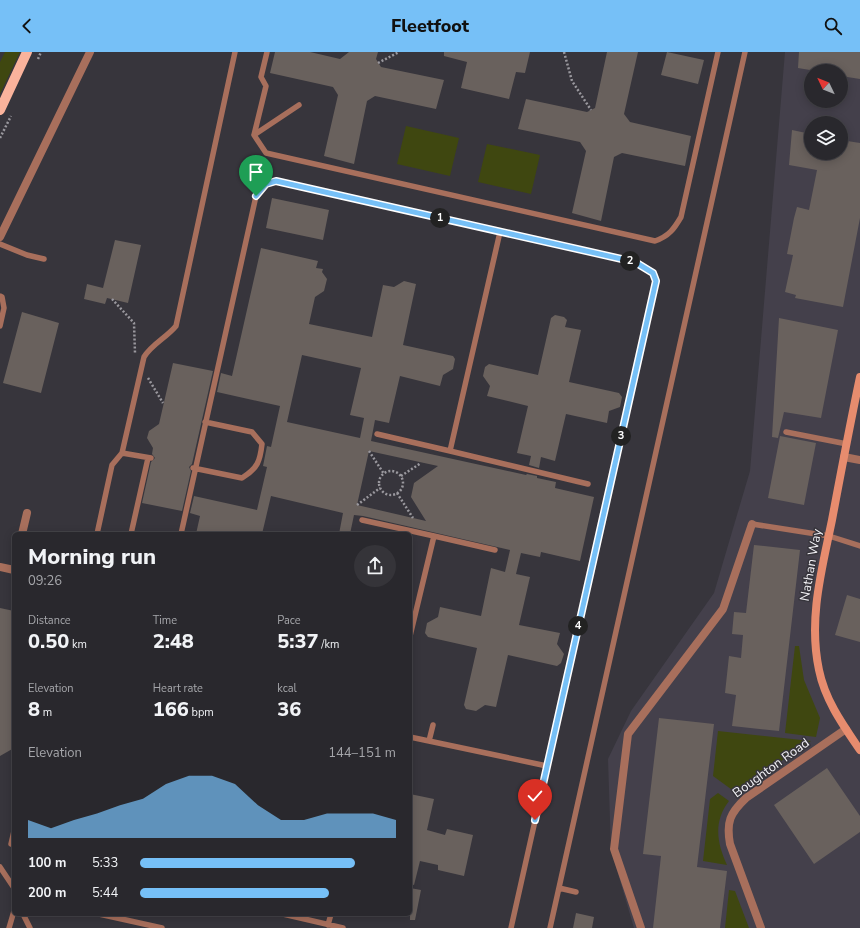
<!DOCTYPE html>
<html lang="en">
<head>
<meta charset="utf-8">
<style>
	:root { --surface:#29282d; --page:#353439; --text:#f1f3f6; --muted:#a5a6aa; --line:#454449; --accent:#76c0f7 }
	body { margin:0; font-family:"Nunito Sans",sans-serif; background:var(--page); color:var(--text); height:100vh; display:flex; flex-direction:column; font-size:15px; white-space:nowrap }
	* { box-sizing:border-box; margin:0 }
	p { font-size:13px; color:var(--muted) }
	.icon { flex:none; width:22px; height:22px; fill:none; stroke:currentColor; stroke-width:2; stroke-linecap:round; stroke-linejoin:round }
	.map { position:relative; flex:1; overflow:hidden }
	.panel { position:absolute; left:12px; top:480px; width:400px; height:384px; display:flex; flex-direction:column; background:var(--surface); border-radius:6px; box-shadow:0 2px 10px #0003,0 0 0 1px var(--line) }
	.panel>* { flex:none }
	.needle { width:26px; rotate:313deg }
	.controls { position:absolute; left:804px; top:12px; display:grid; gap:8px }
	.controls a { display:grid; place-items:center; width:44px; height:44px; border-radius:50%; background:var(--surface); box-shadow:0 2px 10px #0003,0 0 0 1px var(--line); font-size:20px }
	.pin { position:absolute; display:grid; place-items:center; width:34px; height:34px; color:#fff; margin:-41px -17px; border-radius:50% 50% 50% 0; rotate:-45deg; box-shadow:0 0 4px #0007 }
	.pin .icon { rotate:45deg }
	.km { position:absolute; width:20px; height:20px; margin:-10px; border-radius:50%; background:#222; color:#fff; font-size:11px; line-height:20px; text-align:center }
	.round { display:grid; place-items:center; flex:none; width:42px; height:42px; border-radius:21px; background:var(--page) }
	.summary { display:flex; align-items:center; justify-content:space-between; height:68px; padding:0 16px }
	h1 { font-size:22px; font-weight:800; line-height:30px }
	.metrics { display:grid; grid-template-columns:repeat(3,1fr); gap:6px; height:68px; padding:4px 16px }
	.metrics div { display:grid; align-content:center }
	.metrics b { font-size:20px; font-weight:800 }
	.metrics small { font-size:11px; font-weight:400 }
	.metrics p { font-size:11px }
	.chart { height:112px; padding:8px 16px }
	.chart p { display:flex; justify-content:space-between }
	.chart svg { width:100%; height:72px; margin-top:4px; fill:var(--accent); opacity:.7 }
	ul { padding:0 16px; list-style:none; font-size:13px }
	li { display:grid; grid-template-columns:64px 48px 1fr; align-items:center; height:30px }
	li i { height:10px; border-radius:5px; background:var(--accent) }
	header { display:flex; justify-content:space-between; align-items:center; height:52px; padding:0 16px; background:var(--accent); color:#111; font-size:18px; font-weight:800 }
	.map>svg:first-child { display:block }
	.built { fill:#44404b; fill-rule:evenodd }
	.green { fill:#3f4710 }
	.building { fill:#69615d; fill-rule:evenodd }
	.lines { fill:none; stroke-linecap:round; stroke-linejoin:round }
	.path { stroke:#9a989e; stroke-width:2.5; stroke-dasharray:2 2; stroke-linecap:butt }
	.lane { stroke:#a86f5c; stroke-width:5.5 }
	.street { stroke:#a86f5c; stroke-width:8 }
	.secondary { stroke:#e78c6e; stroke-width:8 }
	.primary { stroke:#fab39c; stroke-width:10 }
	.route-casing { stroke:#fff; stroke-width:8 }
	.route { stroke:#76c0f7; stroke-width:5 }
	.labels { text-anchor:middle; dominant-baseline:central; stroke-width:3; stroke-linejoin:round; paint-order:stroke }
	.street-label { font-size:13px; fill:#f3f2f6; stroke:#37353c }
</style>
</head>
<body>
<header><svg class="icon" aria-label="back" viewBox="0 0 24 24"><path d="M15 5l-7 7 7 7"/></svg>Fleetfoot<svg class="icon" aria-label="search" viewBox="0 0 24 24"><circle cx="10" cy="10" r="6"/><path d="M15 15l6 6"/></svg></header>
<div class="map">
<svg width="860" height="876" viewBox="0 0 860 876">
	<rect width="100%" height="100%" fill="#37353c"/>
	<!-- built -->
	<path class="built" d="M785,0h75v876h-226l-23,-78 -3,-91 23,-48 83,-118 36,-122zM811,19h30v30h-30zM811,71h30v30h-30z"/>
	<!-- green -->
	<path class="green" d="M5,0h15l-20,42v-32z
		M406,74l53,12 -9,38 -53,-12z
		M487,92l53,11 -9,39 -53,-12z
		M795,594h4l5,34 16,38 -4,19 -31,-4z
		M718,679l93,10 -76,51 -22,-16z
		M718,741l11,8c-16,21 -12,42 -2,64l-24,-4 7,-62z
		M729,838l6,1 14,37h-24z"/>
	<!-- building -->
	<path class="building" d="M275,0h35l30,7 9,-7h29l-2,7 5,8 63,13 -8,29 -61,-13 -8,5 -13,63 -30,-8 14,-61 -5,-8 -63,-14z
		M444,0h86l-5,21 -9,-1 -7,27 -48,-11 6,-26 -23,-6z
		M607,0h31l-14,62 6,8 61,14 -6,30 -63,-13 -8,4 -13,64 -29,-8 14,-62 -6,-9 -62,-13 8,-30 61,13 8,-4z
		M667,0l37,8 -6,24 -37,-9z
		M799,0h61v27l-19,-3v-5h-25l-18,-3z
		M792,78l19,4v19h30v-13l19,3v75l-17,89 -48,-9 1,-3 -11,-3 8,-37 -6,-1 7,-36 3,-11 12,3 8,-40 -28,-5z
		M272,146l57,12 -6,30 -57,-12z
		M115,188l26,5 -13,58 -21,-5 -2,6 -21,-5 3,-15 16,4z
		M261,196l57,13 -2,7 7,1 -1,3 5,7 -3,12 -9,6 -6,27 63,13 11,-52 11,2 10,-6 12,3 -13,61 50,11 2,3 -2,10 -10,6 -3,11 -40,-10 -11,47 -14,-3 -4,21 155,34 1,-1 10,2v2l19,4 -1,6 39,9 -14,64 -39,-9 -1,5 -19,-4 -5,21 14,3 -11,48 41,8 -3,11 7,10 -3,9 -4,3 -49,-11 -12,52 -11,-2 -9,6 -10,-2 -2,-4 13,-57 -49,-11 -3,-4 2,-10 11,-6 2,-10 41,9 10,-48 14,4 5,-22 -147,-34 -9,-1 -4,19h-11l4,-21 -72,-17 -9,38h-66l4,-18 -10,-3 4,-17 63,14 10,-43 -4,-1 4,-20 4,1 9,-41 -63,-14 4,-19 11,3zM302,303l59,13 -11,47 14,3 -4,20 -73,-16zM369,399l69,15 -24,17 -3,14 15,24 -69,-16z
		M22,260l37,11 -18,70 -38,-10z
		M555,263l9,2 3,3 -2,7 16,3 -12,52 50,11 3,4 -2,10 -11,4 -2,12 -41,-9 -11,47 -14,-4 -2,11 -10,-3 2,-9 -14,-3 11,-47 -41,-10 3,-10 -7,-10 2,-9 4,-3 49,11 13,-57z
		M779,266l59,12 -17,88 -37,-6 -6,26 -6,-1z
		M173,311l40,8 -21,93 -3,3 2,4 -9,40 -40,-8 9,-41 4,-4 -3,-4 1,-6 -6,-10 2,-7 10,-7z
		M780,384l36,7 -12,62 -36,-7z
		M754,493l46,5 -21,181 -47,-5 4,-31 -11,-2 4,-37 12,2 2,-23 -11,-1 2,-22 12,1z
		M847,543l13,4v43l-25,-7z
		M0,556l14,3v137l-14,8z
		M659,666l55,6 -17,143 30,4 -7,57h-67l8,-72 -18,-2z
		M827,716l33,48v16l-46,32 -40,-59z
		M410,742l24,5 -7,31 18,5 2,-6 26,6 -9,41 -26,-6v-5l-18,-4 -6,24 -4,-1z
		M410,836l11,2 -6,30h-5z
		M576,861l18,4 -2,11h-19z"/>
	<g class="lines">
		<!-- path -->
		<path class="path" d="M564,0l8,29 19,29
			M38,7l3,-7
			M378,11l21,-11
			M0,86l11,-22
			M112,247l22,24 1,30
			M148,326l15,25
			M369,399l15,23
			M379 431a12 12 0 1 1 24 0a12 12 0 1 1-24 0Z
			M401,424l20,-13
			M397,441l16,25
			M357,453l23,-17"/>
		<!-- lane -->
		<path class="lane" d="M267,0l-6,25 5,9 -12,49 12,18 389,88c14,-5 19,-12 26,-24l37,-165
			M254,83l45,-30
			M0,192l27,11 17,4
			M0,244l2,1 2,11 -4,18
			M786,380l61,12
			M377,382l73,17 50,-219
			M450,399l138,33
			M122,401l22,-96c8,-13 22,-19 32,-31l59,-274
			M193,416l49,10c16,-10 18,-17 20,-34l-10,-12 -47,-10
			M362,468l72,16 -24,100
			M752,472l77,12 31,10
			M97,482l15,-69 10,-12 29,5
			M131,482l17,-76
			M181,482l75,-338 10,-12 10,-3 359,81 18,11 3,8 -145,647
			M434,484l61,14
			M410,685l137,29
			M429,689l4,-16
			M11,792l3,-13
			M0,815l14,21
			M559,836l17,4
			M23,862l7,14
			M99,862l63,14
			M283,862l60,14
			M328,873l3,-11
			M9,876l5,-17
			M550,876l195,-876"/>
		<!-- street -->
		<path class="street" d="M0,185l90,-185
			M844,405l16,3
			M22,482l5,-21
			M0,515l14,3
			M641,876l-27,-79 14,-115 95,-125 29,-85
			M761,876l-31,-84c-4,-22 0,-31 16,-46l100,-69"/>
		<!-- secondary -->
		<path class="secondary" d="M860,325c-10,47 -19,95 -28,143 -10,49 -24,99 -13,150 6,30 24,55 41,80"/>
		<!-- primary -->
		<path class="primary" d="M0,58l27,-58"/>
	</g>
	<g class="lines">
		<!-- route casing -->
		<g class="route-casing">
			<path id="route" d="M256,144l10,-12 10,-3 359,81 18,11 3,8 -121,539"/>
		</g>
		<!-- route -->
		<use href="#route" class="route"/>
	</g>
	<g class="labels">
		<!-- street labels -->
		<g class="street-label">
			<text transform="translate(811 513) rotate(-80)">Nathan Way</text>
			<text transform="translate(771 716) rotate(-36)">Boughton Road</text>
		</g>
	</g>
</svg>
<div class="controls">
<a><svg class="needle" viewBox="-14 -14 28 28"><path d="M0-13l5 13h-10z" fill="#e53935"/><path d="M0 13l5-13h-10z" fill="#a5a6aa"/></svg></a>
<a><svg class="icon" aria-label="layers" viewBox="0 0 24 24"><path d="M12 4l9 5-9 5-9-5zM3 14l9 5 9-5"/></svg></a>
</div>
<div class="pin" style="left:256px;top:144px;background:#1e9e55"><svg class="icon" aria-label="arrive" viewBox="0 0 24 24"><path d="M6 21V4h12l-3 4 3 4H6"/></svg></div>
<div class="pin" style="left:535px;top:768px;background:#d93025"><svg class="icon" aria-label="check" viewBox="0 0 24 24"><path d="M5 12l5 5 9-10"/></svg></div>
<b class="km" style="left:440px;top:166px">1</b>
<b class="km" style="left:630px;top:209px">2</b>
<b class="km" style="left:621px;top:384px">3</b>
<b class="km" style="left:578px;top:574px">4</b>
<section class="panel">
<div class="summary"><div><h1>Morning run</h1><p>09:26</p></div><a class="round"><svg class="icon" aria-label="share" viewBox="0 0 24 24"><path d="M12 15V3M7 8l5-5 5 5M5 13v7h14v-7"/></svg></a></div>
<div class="metrics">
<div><p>Distance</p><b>0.50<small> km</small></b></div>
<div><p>Time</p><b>2:48</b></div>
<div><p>Pace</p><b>5:37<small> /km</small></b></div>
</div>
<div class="metrics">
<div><p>Elevation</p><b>8<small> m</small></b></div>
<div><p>Heart rate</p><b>166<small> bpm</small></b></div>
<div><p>kcal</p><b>36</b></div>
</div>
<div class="chart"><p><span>Elevation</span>144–151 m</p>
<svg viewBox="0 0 160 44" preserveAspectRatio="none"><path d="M0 44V33L10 38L20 33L30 29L40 24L50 20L60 11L70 6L80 6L90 11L100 24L110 33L120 33L130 29L140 29L150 29L160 33V44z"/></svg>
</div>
<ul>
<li><b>100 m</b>5:33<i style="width:84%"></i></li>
<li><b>200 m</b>5:44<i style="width:74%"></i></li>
</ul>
</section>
</div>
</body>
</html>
